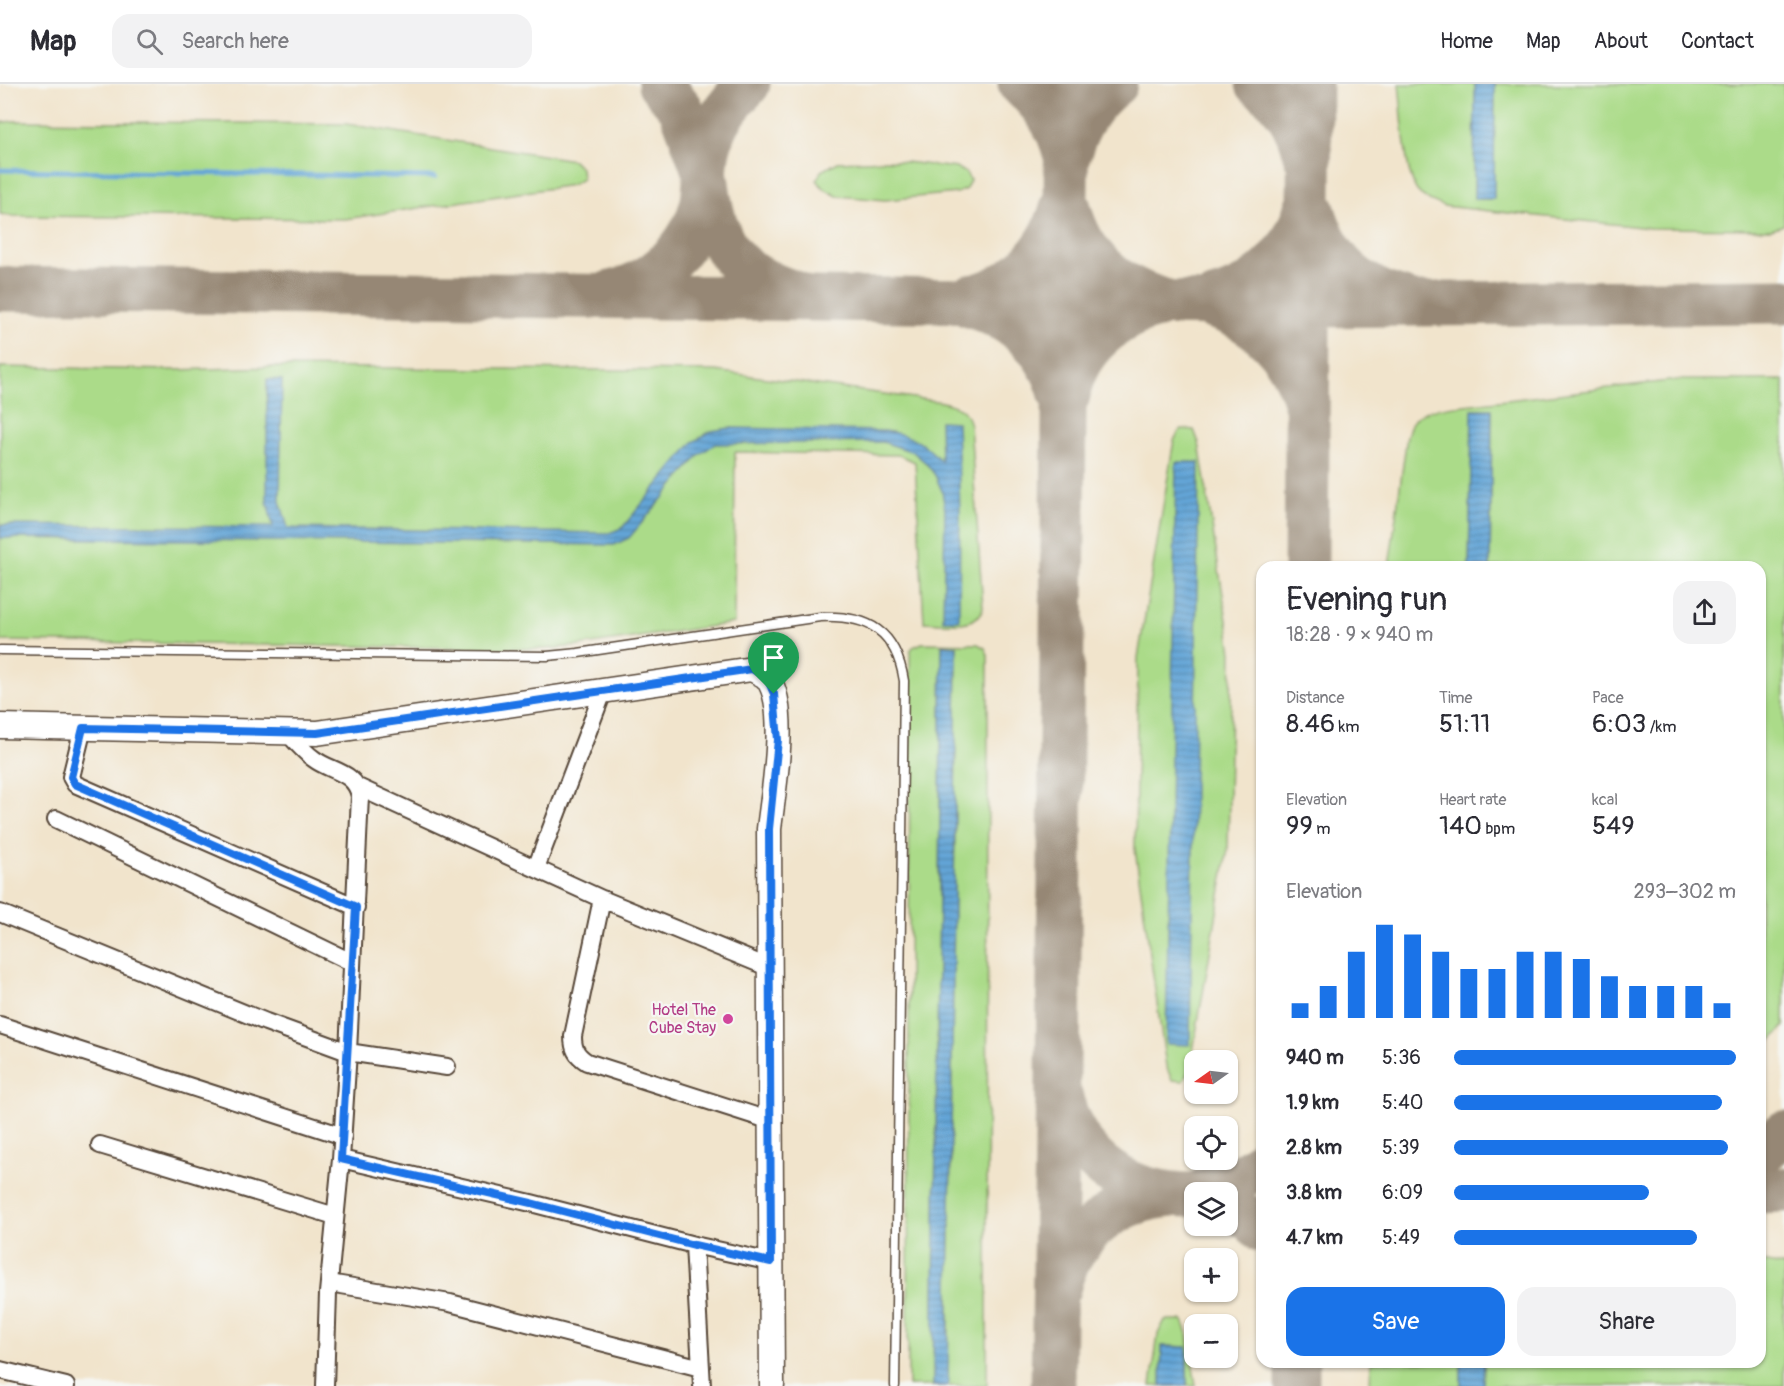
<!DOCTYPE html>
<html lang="en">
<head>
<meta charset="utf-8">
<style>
	:root { --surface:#fff; --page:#f2f2f3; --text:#2b2b33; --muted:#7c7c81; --line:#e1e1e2; --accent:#1a73e8 }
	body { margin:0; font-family:Pangolin,sans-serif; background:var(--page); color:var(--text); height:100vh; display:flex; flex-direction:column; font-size:22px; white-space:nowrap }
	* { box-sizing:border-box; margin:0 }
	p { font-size:20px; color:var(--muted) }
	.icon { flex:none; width:33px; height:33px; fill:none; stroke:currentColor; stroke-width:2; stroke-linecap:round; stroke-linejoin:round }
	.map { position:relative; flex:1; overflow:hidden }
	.panel { position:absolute; left:1256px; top:477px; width:510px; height:807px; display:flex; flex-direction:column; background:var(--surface); border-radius:18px; box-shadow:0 2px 4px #0004 }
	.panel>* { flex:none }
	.needle { width:39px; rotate:256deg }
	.fabs { position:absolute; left:1184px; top:966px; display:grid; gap:12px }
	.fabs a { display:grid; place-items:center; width:54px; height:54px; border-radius:12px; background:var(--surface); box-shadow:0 2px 4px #0004; font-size:30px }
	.pin { position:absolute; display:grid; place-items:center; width:51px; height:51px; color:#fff; margin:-62px -26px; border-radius:50% 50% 50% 0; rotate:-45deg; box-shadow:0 0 6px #0007 }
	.pin .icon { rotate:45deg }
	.round { display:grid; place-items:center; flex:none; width:63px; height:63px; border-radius:18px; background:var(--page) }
	.head { display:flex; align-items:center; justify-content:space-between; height:102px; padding:0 30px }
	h1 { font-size:33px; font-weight:600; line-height:45px }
	.stats { display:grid; grid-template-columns:repeat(3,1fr); gap:9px; height:102px; padding:6px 30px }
	.stats div { display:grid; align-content:center }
	.stats b { font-size:26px; font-weight:600 }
	.stats small { font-size:16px; font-weight:400 }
	.stats p { font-size:16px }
	.chart { height:168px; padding:12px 30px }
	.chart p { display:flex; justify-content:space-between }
	.chart svg { width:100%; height:108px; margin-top:6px; stroke:var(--accent); stroke-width:6 }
	.cta { display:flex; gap:12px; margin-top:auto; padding:12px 30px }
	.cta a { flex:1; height:69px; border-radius:18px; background:var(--accent); color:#fff; font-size:24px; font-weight:600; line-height:69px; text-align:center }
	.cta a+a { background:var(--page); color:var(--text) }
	ul { padding:0 30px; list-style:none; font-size:20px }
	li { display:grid; grid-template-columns:96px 72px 1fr; align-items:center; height:45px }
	li i { height:15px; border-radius:8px; background:var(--accent) }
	header { display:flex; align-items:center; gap:36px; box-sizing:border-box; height:84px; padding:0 30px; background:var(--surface); border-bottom:2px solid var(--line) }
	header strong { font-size:28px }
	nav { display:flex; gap:33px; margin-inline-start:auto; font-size:21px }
	.search { width:420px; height:54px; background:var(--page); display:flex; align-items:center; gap:15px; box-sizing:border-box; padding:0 21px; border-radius:18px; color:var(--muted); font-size:22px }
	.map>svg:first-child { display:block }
	.grass { fill:#abdb89; stroke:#738254; stroke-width:1.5 }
	.water { fill:url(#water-rules); stroke:#4f687a; stroke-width:1.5 }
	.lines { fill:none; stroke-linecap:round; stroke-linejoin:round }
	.stream { stroke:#63a5d7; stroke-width:5 }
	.taxiway { stroke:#968775; stroke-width:45 }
	.lane-casing { stroke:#564638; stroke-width:11 }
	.street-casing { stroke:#564638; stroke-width:20 }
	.secondary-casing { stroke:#564638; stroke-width:27 }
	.lane { stroke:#fff; stroke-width:8 }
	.street { stroke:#fff; stroke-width:16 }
	.secondary { stroke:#fff; stroke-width:24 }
	.route-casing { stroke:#fff; stroke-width:12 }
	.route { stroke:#1a73e8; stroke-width:8 }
	.hotel-dot { fill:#d1479c; stroke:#f6f6f2; stroke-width:2 }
	.labels { text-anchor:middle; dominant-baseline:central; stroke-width:4.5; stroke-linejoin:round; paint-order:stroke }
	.hotel-label { font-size:16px; fill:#b23c85; stroke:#f6f6f2; text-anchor:end }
</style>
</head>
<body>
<header>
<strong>Map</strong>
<div class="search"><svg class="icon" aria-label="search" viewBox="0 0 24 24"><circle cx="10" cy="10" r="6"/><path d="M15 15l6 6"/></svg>Search here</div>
<nav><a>Home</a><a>Map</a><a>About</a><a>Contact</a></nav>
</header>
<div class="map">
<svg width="1784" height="1302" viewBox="0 0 1784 1302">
	<defs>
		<pattern id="water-rules" width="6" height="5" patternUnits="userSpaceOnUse" patternTransform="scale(1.5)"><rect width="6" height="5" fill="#63a5d7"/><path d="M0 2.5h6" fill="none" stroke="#5387ae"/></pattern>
	</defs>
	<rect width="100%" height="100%" fill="#f6f6f2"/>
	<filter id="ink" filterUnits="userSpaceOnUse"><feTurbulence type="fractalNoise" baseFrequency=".0167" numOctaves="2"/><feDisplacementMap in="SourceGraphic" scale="12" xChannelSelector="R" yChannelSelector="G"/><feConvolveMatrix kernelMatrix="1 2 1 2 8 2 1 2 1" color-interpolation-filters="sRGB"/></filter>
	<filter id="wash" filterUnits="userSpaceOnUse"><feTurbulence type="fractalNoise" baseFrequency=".008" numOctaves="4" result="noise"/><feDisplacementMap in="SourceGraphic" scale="24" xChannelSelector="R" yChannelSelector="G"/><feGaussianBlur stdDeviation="1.35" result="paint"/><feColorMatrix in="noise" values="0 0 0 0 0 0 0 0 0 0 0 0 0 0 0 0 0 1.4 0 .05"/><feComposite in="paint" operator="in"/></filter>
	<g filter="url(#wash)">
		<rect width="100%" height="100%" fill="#f1e4cc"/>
		<!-- grass -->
		<path class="grass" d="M1399,0h76l-1,115h19l2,-115h289v141l-13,4 -121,-1 -207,-22c-9,-4 -19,-7 -25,-14 -14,-16 -16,-85 -19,-108z
			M13,37l333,3 227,36 8,8 1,11 -10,6 -227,34 -332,-3 -13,-2v-91z
			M888,76l69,8 9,5 4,7 -4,9 -9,4 -72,7 -48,-4 -14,-8 -6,-8 4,-9 17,-9z
			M0,283l175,3 100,-3 440,4 228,31c17,5 22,6 27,23l13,183c-6,22 -41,14 -59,14l-9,-160 -16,-7 -164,-3 -1,171 -156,23 -34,3 -544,-8z
			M1677,296h107v646l-6,8 -18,16v-483h-270l2,-157 -19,-1 -4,158h-80l18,-131c6,-21 11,-23 32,-28z
			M1181,345l13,1 5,13 33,209 -4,197 -38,219 -7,13 -11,-1 -6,-14 -31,-217 3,-191 36,-218z
			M922,559l56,1 7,4 3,7 -1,731h-39l9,-740 -15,-1 -9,741h-25l2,-735 3,-4z
			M1760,1178l24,4v120h-301l1,-24h276z
			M1165,1236h18l5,14 8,52h-9v-39l-25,-1 -1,40h-10l7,-52z
			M1371,1278h90v24h-91z"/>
		<!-- water -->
		<path class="water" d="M1475,0h20l-1,115h-20z
			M267,295l15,1 -2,121 8,27 321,5 13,-5 71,-86 18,-11 19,-3 155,3c24,3 40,12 56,30l-1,-40 17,1 3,91 -1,107h-16l2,-110 -3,-19 -7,-16 -9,-12 -13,-11 -30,-10 -168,2 -16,11 -70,83 -15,7 -614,-7v-13l273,2 -6,-26z
			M1472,325h20l-2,158h-21z
			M1176,378h23l-9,583 -24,-1z
			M942,561l15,1 -9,740h-15z
			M1162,1262l25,1v39h-26z
			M1461,1278h23l-1,24h-22z"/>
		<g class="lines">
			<!-- stream -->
			<path class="stream" d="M0,86l435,7"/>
			<!-- taxiway -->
			<path class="taxiway" d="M660,0l21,24 25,68
				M1020,0c22,18 38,41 45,69
				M1258,0c27,19 39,40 47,71
				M1069,69c8,-28 22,-51 46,-69
				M707,99c8,64 26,90 88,110
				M1069,124c11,47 45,78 90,91
				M1313,126c14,49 42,77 90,90
				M0,205l1309,16 475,-4
				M610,209c45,-10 83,-46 93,-92 3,-18 1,-38 6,-55 6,-25 22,-44 39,-62
				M970,213c45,-8 80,-45 92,-89
				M1213,216c47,-12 81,-46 93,-92
				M969,221c46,14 80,43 92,89
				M1213,223c46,13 79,48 92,94
				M1068,311c7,-46 47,-79 90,-89
				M1306,483l4,-483
				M1061,1014c17,66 67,97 133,97
				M1760,1071l24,-22
				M1760,1107l24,-1
				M1202,1108l39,-15 21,-15
				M1227,1121l23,14 12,11
				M1058,1205c12,-55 59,-90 114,-94
				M1053,1302l5,-312 9,-990
				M1297,1302v-24"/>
		</g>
	</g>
	<g filter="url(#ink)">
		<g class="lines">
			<!-- lane casing -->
			<g class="lane-casing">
				<path id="lane" d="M0,566l547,6 31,-3 242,-36c49,-2 76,14 84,64l-9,705"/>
			</g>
			<!-- street casing -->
			<g class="street-casing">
				<path id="street" d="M83,644l-12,49 4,7 281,123
					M287,648c8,9 17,20 27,27 17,13 41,12 46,37l-12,256 -7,107 -13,134 -3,93
					M358,703l244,112 168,69
					M56,735l295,143
					M536,784l67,-176
					M602,815l-29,137c0,13 3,19 14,26l184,59
					M0,829l266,109 82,30 99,15
					M0,941l343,111
					M100,1061l235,71
					M341,1075l190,44 163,42 77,17
					M694,1161l8,141
					M329,1199l121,20 251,65
					M0,1286l66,16"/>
			</g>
			<!-- secondary casing -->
			<g class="secondary-casing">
				<path id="secondary" d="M0,642l317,7 435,-64c5,3 13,6 16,10 21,30 5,114 1,150l3,557"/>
			</g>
			<!-- lane -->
			<use href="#lane" class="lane"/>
			<!-- street -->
			<use href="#street" class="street"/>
			<!-- secondary -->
			<use href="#secondary" class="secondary"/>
		</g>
	</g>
	<g class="lines" filter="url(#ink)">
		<!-- route casing -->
		<g class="route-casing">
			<path id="route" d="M752,585l15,9 7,16 4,46 -9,89 2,433 -77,-17 -163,-42 -190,-44 15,-252 -281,-123 -4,-7 12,-49 234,5z"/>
		</g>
		<!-- route -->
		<use href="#route" class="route"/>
	</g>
	<!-- markers -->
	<circle class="hotel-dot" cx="728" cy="935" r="6"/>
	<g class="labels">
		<!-- hotel labels -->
		<g class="hotel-label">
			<text x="716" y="926">Hotel The<tspan x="716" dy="18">Cube Stay</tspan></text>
		</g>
	</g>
</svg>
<div class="fabs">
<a><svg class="needle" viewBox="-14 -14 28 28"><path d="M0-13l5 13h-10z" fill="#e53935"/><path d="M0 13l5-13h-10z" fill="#7c7c81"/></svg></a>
<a><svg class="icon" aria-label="locate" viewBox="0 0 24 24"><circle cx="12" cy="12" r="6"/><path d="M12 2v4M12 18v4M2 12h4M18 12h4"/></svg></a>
<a><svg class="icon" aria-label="layers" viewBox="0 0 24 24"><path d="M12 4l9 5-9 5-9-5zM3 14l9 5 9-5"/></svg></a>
<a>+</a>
<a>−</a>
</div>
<div class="pin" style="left:774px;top:610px;background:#1e9e55"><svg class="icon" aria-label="arrive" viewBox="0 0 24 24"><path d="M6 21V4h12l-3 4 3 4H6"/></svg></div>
<section class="panel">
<div class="head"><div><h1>Evening run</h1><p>18:28 · 9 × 940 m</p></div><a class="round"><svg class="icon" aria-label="share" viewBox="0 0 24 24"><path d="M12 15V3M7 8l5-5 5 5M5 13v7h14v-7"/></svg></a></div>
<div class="stats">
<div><p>Distance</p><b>8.46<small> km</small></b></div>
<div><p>Time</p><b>51:11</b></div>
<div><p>Pace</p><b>6:03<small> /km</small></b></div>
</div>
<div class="stats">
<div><p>Elevation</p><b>99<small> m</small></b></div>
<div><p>Heart rate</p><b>140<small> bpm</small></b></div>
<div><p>kcal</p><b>549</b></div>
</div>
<div class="chart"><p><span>Elevation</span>293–302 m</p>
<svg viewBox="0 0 160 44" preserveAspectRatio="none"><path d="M5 44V38M15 44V31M25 44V17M35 44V6M45 44V10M55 44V17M65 44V24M75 44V24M85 44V17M95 44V17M105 44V20M115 44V27M125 44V31M135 44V31M145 44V31M155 44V38"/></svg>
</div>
<ul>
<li><b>940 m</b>5:36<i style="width:100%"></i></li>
<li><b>1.9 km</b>5:40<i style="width:95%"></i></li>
<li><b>2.8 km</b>5:39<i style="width:97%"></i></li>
<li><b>3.8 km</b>6:09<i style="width:69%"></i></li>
<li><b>4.7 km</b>5:49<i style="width:86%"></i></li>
</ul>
<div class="cta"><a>Save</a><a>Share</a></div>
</section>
</div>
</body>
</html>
